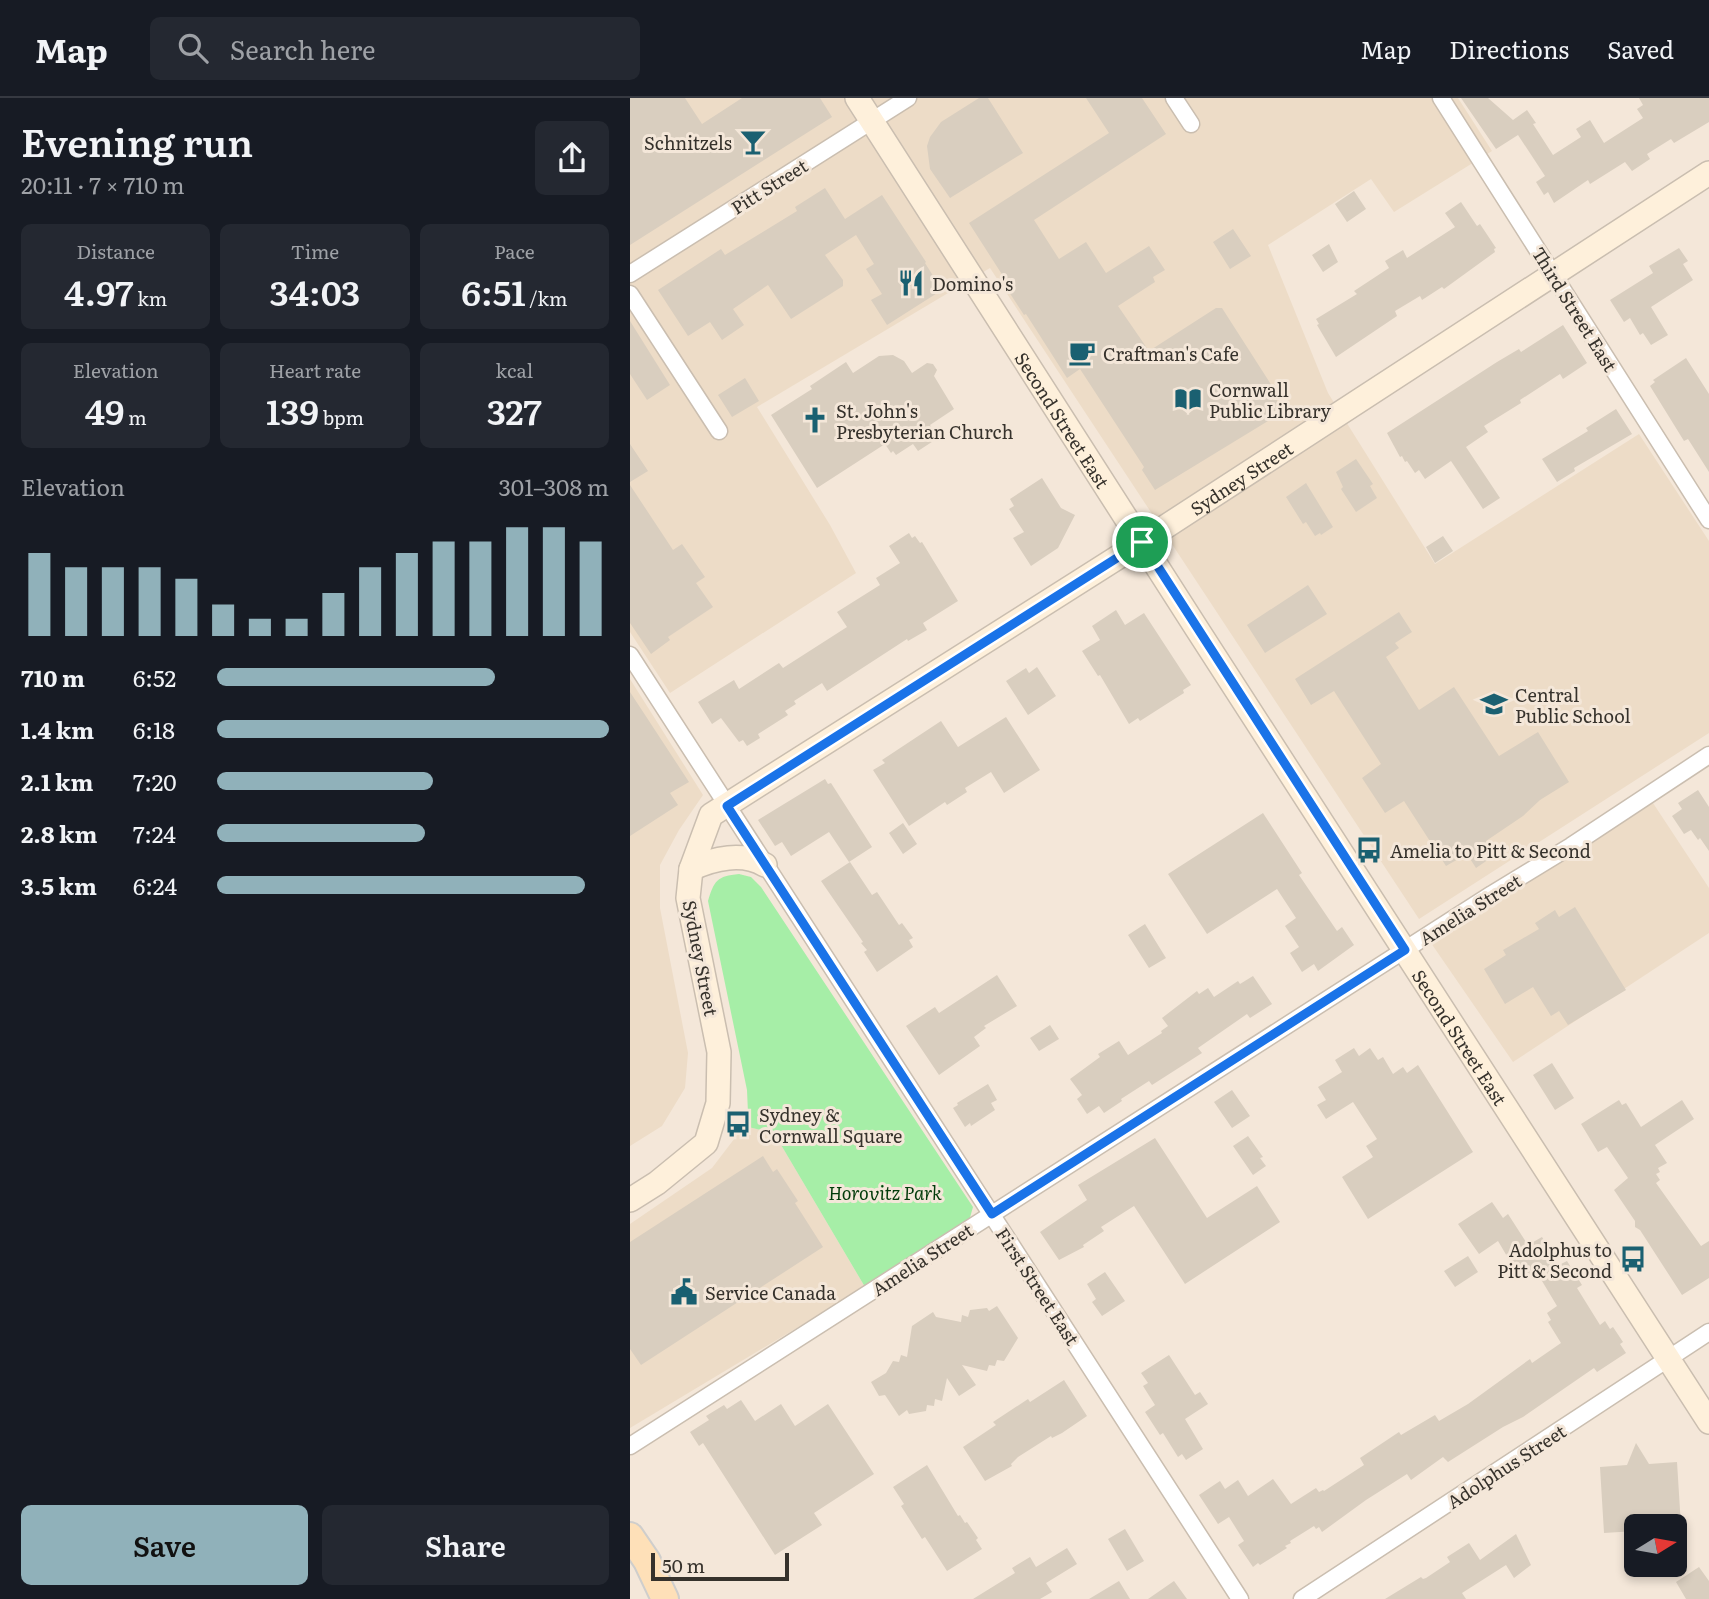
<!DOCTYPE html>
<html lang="en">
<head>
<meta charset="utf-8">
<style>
	:root { --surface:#171b24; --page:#242831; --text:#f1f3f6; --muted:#9ea1a6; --line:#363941; --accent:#90b1ba }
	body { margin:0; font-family:Literata,serif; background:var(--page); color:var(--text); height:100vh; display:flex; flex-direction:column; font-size:26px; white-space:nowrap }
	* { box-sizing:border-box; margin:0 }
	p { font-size:23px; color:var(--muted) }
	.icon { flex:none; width:38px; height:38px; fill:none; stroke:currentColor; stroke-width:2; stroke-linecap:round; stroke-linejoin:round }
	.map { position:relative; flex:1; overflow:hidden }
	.side { display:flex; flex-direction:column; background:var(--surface); width:630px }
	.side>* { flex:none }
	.needle { width:46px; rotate:79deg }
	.controls { position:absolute; left:994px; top:1416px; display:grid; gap:14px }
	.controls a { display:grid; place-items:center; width:63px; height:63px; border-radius:10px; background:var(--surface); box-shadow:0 4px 10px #0003; font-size:35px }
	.scale { position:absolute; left:21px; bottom:18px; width:138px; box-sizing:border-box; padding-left:7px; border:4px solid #36322c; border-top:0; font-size:19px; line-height:24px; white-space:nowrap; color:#36322c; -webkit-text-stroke:5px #f4e7d9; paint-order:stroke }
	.pin { position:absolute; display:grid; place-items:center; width:60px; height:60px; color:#fff; margin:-30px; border:4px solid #fff; border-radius:50%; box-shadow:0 2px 7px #0007 }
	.round { display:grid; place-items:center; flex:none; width:74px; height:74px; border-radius:10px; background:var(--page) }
	.head { display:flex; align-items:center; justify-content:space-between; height:119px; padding:0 21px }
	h1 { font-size:38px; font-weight:600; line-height:52px }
	.stats { display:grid; grid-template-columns:repeat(3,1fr); gap:10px; height:119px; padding:7px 21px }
	.stats div { display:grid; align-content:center; border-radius:10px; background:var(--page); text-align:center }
	.stats b { font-size:35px; font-weight:600 }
	.stats small { font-size:19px; font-weight:400 }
	.stats p { font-size:19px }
	.chart { height:196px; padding:14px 21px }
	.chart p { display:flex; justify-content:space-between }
	.chart svg { width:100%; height:126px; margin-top:7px; stroke:var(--accent); stroke-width:6 }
	.cta { display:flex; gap:14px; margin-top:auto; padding:14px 21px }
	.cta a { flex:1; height:80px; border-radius:10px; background:var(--accent); color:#111; font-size:28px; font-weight:600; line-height:80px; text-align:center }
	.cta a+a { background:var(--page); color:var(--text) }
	ul { padding:0 21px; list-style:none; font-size:23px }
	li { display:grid; grid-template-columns:112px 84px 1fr; align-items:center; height:52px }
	li i { height:18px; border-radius:9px; background:var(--accent) }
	header { display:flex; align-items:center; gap:42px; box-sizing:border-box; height:98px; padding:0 35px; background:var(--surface); border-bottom:2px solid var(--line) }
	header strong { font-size:33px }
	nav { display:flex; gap:38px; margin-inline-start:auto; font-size:24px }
	.search { width:490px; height:63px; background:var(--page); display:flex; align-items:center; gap:18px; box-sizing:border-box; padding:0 24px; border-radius:10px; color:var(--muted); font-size:26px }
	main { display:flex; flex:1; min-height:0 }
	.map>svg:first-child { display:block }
	.built { fill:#eddcc7 }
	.green { fill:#a6eea7 }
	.building { fill:#d9cebf }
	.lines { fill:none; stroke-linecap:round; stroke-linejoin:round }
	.street-casing { stroke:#cabeb0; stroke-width:19 }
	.secondary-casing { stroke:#cabeb0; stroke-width:26 }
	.primary-casing { stroke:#cfcecc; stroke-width:30 }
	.street { stroke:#fff; stroke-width:16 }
	.secondary { stroke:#fef0db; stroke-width:23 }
	.primary { stroke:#fee0b8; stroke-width:26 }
	.route-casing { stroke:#fff; stroke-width:14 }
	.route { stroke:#1a73e8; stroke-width:9 }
	.labels { text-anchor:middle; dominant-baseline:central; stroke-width:6; stroke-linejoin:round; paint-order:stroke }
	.poi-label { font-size:18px; fill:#36322c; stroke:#f4e7d9; text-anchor:start }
	.street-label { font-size:18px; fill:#36322c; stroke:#f4e7d9 }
	.park-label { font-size:18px; font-style:italic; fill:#023b0a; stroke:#f4e7d9 }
</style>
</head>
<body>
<header>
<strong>Map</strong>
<div class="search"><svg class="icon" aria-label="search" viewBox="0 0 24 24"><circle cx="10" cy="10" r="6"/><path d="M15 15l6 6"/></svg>Search here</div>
<nav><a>Map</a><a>Directions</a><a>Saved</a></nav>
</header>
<main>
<section class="side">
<div class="head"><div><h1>Evening run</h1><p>20:11 · 7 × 710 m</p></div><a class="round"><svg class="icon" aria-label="share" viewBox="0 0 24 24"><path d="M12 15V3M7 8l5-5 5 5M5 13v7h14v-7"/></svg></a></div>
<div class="stats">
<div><p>Distance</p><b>4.97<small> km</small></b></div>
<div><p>Time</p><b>34:03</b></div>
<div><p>Pace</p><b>6:51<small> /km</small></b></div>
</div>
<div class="stats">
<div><p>Elevation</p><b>49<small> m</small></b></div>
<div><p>Heart rate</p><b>139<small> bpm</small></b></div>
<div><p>kcal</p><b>327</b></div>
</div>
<div class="chart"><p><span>Elevation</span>301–308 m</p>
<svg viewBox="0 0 160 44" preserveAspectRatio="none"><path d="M5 44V15M15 44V20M25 44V20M35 44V20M45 44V24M55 44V33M65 44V38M75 44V38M85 44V29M95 44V20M105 44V15M115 44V11M125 44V11M135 44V6M145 44V6M155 44V11"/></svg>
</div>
<ul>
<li><b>710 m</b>6:52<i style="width:71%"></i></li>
<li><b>1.4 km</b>6:18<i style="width:100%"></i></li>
<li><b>2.1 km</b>7:20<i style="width:55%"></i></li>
<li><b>2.8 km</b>7:24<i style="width:53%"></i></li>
<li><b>3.5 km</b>6:24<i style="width:94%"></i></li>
</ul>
<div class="cta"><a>Save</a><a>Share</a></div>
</section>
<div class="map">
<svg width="1079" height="1501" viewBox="0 0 1079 1501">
	<rect width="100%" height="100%" fill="#f4e7d9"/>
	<!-- built -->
	<path class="built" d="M0,0h828l34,53 -98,61 -23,-33 -103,66 60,148 107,171 204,-130 70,107v192l-290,186 -429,-651 -233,139 73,118 26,48 -186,120 -40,-61z
		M0,581l73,116 -24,35 -19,35v43l28,145 -3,35 -23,38 -32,20z
		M1023,705l56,85v45l-196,129 -82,-119z
		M114,1028l30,7 91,154 -235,141v-204l82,-56z"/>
	<!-- green -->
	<path class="green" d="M109,776l12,3 10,10 212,320 -4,14 -104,66 -91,-154 -30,-7 4,-13 -1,-23 -39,-189c6,-20 9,-25 31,-27z"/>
	<!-- building -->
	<path class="building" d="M0,0h55l17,26 40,-26h78l12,19 -202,128z
		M349,0h9l35,55 -73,45 -20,-29 -3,-23 3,-9 11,-15z
		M456,0h56l24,36 -132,86 25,39 27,-17 20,31 43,-27 16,24 -12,7 2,5 -37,24 31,45 67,-43h6l52,81 -2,3 9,15 -16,10 3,4 -113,69 -13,-20 2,-3 -64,-98 -13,9 -41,-64 -2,1 -15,-23 3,-2 -43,-67 140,-90z
		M831,0h27l25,22 14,-10 9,13 -3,1 20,31 28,-18 -5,-8 14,-9 14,23 39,-25 -6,-9 6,-4 -4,-7h70v24l-35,21 -3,-4 -24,15 3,5 -18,12 -7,-9 -35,22 -2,-4 -34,23 -6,-11 -4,3 -8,-13 9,-6 -27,-41 -22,14z
		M195,90l20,31 37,-24 44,67 -1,1 17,27 -55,35 -16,-25 11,-6 -16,-25 8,-5 -18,-29 -31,20 18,25v6l-52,33 -23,-34 -35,24 11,16 -22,15 -12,-18 -22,14 -30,-46 63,-41 4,6 72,-44 -2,-4z
		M724,93l12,18 -19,13 -12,-18z
		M831,104l16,24 3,-2 16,24 -2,1 1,3 -51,37 -2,-2 -20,13 -2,-4 -25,15 2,5 -61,41 -19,-32 2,-1 -3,-5 41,-25 -3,-3 35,-23 -4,-7 18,-11 4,8 48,-31 -10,-14z
		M603,131l18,27 -21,13 -17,-27z
		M699,146l9,18 -15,10 -11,-17z
		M1049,150l9,13 -5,3 10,16 -42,27 17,28 -17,10 -8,-12 -3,2 -10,-17 -6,4 -14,-22 43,-27 -4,-7z
		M0,223l40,64 -23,15 -17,-26z
		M933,227l24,38 -24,16 -3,-5 -40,26 1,3 -37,23 4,6 -22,15 34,51 -17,11 -32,-48 -26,18 -6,-9 -4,3 -8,-12 -2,1 -3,-6 -2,1 -13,-24 110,-71 22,-13 2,3z
		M263,257l11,6 8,12 15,-10 6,1 4,6 -3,6 20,33 -24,16 8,13 -20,13 -5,-7 -17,11 -3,-4 -2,2 -6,-9 -68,44 -46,-73 41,-26 -2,-3 36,-24 7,11 26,-17z
		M1056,260l23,36v78l-21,-33 -4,2 -34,-55 5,-4 -2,-2z
		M115,280l14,23 -27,16 -14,-22z
		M986,311l16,25 -58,34 1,3 -18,11 -15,-23 46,-28 -2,-3z
		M0,346l18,27 -18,11z
		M726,361l17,25 -3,2 7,12 -21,14 -15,-23 2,-2 -7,-15z
		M412,380l19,30 14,7 -17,33 -27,18 -18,-28 11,-6 -15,-23 5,-3 -4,-7z
		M676,385l27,44 -12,8 -1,-2 -5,3 -9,-14 -3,2 -17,-27z
		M0,387l43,65 9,-6 23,33 -9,6 17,24 -45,30 2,3 -19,14 -21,-31z
		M279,435l3,5 3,-2 5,7 2,-1 36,59 -35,22 4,7 -19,11 -1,-2 -80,52 -5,-8 -28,18 2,3 -11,7 3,4 -30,19 2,4 -13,8 -4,-6 -4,2 -18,-24 -9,6 -14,-22 36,-22 5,9 40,-26 4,5 64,-41 -10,-15 43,-27 -4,-7 24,-15 -11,-17z
		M813,438l10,15 -18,12 -9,-16z
		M678,487l19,29 -62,39 -18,-28z
		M486,512l9,15 19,-12 47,72 -8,5 1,3 -19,12 -25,16 -2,-3 -9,6 -29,-49 -2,1 -16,-25 18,-11 -8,-14z
		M769,514l13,20 -17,11 4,5 -13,9 33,53 35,-23 45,69 39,-24 31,50 -29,18 -17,16 -37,25 9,14 -19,13 -9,-14 -21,12 -42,-65 -19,12 -23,-35 19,-14 -47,-73 -23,14 -16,-26z
		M407,569l19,29 -28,19 -22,-34 20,-13 3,5z
		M0,594l59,90 -19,11 8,12 -48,31z
		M376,619l34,53 -36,23 -13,-21 -26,16 2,4 -20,13 -2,-3 -36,24 -36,-56 12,-7 -3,-3 59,-39 17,26z
		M195,681l3,5 3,-1 41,64 -23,15 -20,-30 -38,24 -9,-14 -7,4 -17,-26z
		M1068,692l11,17v44l-9,-13 -2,2 -7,-10 -7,4 -12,-18 10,-7 -4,-6z
		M633,715l39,60 -3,2 38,56 5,-4 12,18 -36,26 -4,-7 -12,8 -12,-19 9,-6 -14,-21 11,-8 -19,-29 -70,45 -39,-60z
		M273,725l14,21 -14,10 -14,-21z
		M220,764l22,33 5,-3 22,33 3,-2 11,15 -4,2 4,7 -36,25 -13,-20 3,-2 -6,-7 2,-1 -42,-61z
		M945,809l51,83 -58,35 -9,-14 -8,5 -18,-29 -28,17 -21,-35 22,-14 -3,-5 36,-21 -4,-6 20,-13 4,7z
		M515,826l21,34 -17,10 -21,-33z
		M367,877l20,31 -33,20 2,2 -12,9 6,9 -41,29 -33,-49 29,-19 4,6z
		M623,878l19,28 -22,14 -3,-4 -49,34 4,5 -50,32 -3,-4 -28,18 1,2 -18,12 -5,-7 -12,8 -10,-15 5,-4 -12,-16 30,-22 -2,-3 21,-13 9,14 34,-22 -1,-2 7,-5 -6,-8 35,-27 2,3 9,-6 6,9 24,-16 2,3z
		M420,927l9,14 -20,12 -9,-13z
		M724,950l5,8 11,-8 8,12 5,-3 10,17 10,-7 4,6 11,-8 55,87 -105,67 -26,-42 31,-20 -7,-11 11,-7 -24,-37 -27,17 -9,-14 9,-5 -8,-13 24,-15 -7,-12z
		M922,965l22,35 -19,12 -22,-35z
		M358,986l9,16 -6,3 4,7 -24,16 -1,-3 -5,4 -12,-19 5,-3 -1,-2z
		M602,992l18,26 -18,12 -18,-26z
		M989,1002l3,5 4,-2 15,24 41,-27 12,19 -39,26 12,18 -9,5 2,4 -4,2 4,6 -4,3 45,63 8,-5v37l-27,17 -42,-65 -5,-3v-6l-21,-31 14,-12 -21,-31 -9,5 -17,-28z
		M618,1038l15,21 -3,1 6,8 -13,9 -20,-29z
		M525,1040l52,80 50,-32 23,36 -95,62 -51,-78 -33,21 3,4 -21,14 1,2 -25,13 -19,-28 47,-32 -9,-15z
		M133,1058l10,16 4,-3 21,32 -3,2 28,44 -182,118 -11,-16v-107z
		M862,1104l11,16 5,-4 20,31 14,-8 17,28 8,-4 15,24 -5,3 23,37 5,-4 5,8 3,-2 10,15 -3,2 6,9 -29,19 -3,-4 -71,49 -20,10 -55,35 -5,-5 -32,23 -4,-6 -41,26 -44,32 -3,-5 -3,2 -2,-3 -24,15 1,2 -6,3 2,2 -27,17 -2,-2 -5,4 -15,-22 6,-4 -15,-24 -11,7 -19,-29 21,-14 5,8 13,-9 10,16 25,-17 18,25 25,-16 3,4 4,-2 1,1 40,-26 -4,-7 39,-26 2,3 34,-20 4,6 29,-17 62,-45 2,4 29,-20 -13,-21 3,-2 -4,-7 10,-7 -21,-35 -15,9 -23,-39 -19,13 -21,-30z
		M838,1158l10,16 -23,15 -11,-16z
		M475,1174l20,29 -23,15 -10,-14 4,-3 -9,-15z
		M367,1208l21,32 -14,23 -7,-1 -2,6 -6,-1 -2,6 -25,-6 14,20 -17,11 -12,-18 -5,23 -7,-2 -1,7 -7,-1 -1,6 -17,3 -2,-4 -8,6 -14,-21 -6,1 -8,-14 15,-9 7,-12 6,1 2,-7 6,2 5,-31 21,-14 3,5 25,5 1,-7 6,2 2,-7 17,-2 2,3z
		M539,1257l26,40 5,-3 8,12 -23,15 18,30 -17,11 -4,-6 -4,3 -15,-24 -3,2 -15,-23 10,-7 -12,-19 5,-3 -7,-10z
		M434,1282l23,36 -25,17 -10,5 -1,-2 -33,21 -7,7 1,2 -27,15 -22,-34 33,-22 -3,-3 35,-23 2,3z
		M111,1302l14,21 26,-17 14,22 33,-22 46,70 -60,39 8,12 -47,30 -72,-112 -4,3 -9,-14 19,-12 -3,-4 18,-11 3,4z
		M1006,1345l13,21 28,-2 4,64h-45v5l-32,2 -4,-66 27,-2z
		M297,1367l31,51 2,-1 5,8 2,-1 11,16 -2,2 6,9 -35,22 -22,-34 -3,2 -21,-33 3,-2 -11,-17z
		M495,1431l19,32 -17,10 -19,-32z
		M886,1436l15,31 -17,13 -8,-13 -44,28 4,6h-81l36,-22 2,2 3,-1 24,-16 -3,-5 22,-14 11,17z
		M437,1450l10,16 -31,19 6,9 -12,7h-67l42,-26 -3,-5 18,-11 6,10z
		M1069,1469l10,14v18h-23l-10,-17z
		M489,1483l11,18h-41z
		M544,1483l13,18h-39z"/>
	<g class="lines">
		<!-- street casing -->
		<g class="street-casing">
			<path id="street" d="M544,0l17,26
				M811,0l268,422
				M0,176l278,-176
				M0,196l89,137
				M0,557l610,944
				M0,1348l862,-552 79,-48 138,-91
				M672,1501l407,-267"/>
		</g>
		<!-- secondary casing -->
		<g class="secondary-casing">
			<g id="secondary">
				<path id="s1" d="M227,0l340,531 512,793"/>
				<path d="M61,771c23,-11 52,-17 74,-4"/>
				<path id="s2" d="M0,1102l27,-17 49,-40 12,-40 1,-51 -31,-154 3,-29 20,-54 431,-273 567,-369"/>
			</g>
		</g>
		<!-- primary casing -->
		<g class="primary-casing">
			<path id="primary" d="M0,1438l17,25 18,38"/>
		</g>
		<!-- street -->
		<use href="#street" class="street"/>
		<!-- secondary -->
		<use href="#secondary" class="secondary"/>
		<!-- primary -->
		<use href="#primary" class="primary"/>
	</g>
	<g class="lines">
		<!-- route casing -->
		<g class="route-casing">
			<path id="route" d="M512,444l263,408 -413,264 -265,-408z"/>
		</g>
		<!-- route -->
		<use href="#route" class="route"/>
	</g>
	<!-- icons -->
	<defs>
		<g id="bar-bare" transform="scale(2.1)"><path d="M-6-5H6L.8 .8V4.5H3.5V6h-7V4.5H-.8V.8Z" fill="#1a6071" stroke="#f4e7d9" stroke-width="2.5" paint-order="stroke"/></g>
		<g id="restaurant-bare" transform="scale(2.1)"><path d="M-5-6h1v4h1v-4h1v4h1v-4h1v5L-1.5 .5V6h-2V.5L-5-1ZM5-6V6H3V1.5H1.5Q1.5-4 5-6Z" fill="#1a6071" stroke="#f4e7d9" stroke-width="2.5" paint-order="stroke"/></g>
		<g id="cafe-bare" transform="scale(2.1)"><path d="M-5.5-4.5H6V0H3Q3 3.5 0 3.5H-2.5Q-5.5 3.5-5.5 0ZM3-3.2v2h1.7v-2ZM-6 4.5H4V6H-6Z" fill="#1a6071" stroke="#f4e7d9" stroke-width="2.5" paint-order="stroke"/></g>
		<g id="library-bare" transform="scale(2.1)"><path d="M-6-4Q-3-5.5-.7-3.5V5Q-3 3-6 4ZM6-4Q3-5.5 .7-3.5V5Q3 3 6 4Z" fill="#1a6071" stroke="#f4e7d9" stroke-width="2.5" paint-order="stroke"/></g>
		<g id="church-bare" transform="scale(2.1)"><path d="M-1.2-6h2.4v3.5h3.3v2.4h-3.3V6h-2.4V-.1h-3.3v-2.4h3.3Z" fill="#1a6071" stroke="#f4e7d9" stroke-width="2.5" paint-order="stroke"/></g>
		<g id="school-bare" transform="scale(2.1)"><path d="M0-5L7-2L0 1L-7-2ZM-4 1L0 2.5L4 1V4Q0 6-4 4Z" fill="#1a6071" stroke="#f4e7d9" stroke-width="2.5" paint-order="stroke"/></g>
		<g id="bus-bare" transform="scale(2.1)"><path d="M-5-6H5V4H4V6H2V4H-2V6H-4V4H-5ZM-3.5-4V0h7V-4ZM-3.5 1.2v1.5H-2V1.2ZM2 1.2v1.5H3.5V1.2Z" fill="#1a6071" stroke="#f4e7d9" stroke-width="2.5" paint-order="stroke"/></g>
		<g id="civic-bare" transform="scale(2.1)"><path d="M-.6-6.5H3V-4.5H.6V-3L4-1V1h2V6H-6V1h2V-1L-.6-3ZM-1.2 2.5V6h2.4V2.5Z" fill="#1a6071" stroke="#f4e7d9" stroke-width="2.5" paint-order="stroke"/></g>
	</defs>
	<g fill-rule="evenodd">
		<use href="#bar-bare" x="123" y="44"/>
		<use href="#restaurant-bare" x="281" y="185"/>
		<use href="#cafe-bare" x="452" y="255"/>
		<use href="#library-bare" x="558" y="301"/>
		<use href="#church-bare" x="185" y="322"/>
		<use href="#school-bare" x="864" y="606"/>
		<use href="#bus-bare" x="739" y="752"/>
		<use href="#bus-bare" x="108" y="1026"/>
		<use href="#bus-bare" x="1003" y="1161"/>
		<use href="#civic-bare" x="54" y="1194"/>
	</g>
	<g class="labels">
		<!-- poi labels -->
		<g class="poi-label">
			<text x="102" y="44" text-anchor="end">Schnitzels</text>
			<text x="302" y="185">Domino's</text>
			<text x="473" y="255">Craftman's Cafe</text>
			<text x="579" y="291">Cornwall<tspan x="579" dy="21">Public Library</tspan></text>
			<text x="206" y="312">St. John's<tspan x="206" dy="21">Presbyterian Church</tspan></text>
			<text x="885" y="596">Central<tspan x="885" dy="21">Public School</tspan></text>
			<text x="760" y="752">Amelia to Pitt &amp; Second</text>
			<text x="129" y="1016">Sydney &amp;<tspan x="129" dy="21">Cornwall Square</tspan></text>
			<text x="982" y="1151" text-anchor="end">Adolphus to<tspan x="982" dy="21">Pitt &amp; Second</tspan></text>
			<text x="75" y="1194">Service Canada</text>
		</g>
		<!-- street labels -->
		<g class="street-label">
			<text transform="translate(139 88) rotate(-32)">Pitt Street</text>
			<text transform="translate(945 211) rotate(58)">Third Street East</text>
			<text stroke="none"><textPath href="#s1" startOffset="382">Second Street East</textPath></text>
			<text stroke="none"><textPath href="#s2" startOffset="1060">Sydney Street</textPath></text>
			<text transform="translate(840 811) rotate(-32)">Amelia Street</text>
			<text transform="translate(71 860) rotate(79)">Sydney Street</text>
			<text stroke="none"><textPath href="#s1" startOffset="1116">Second Street East</textPath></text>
			<text transform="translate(292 1161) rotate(-33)">Amelia Street</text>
			<text transform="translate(408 1188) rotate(57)">First Street East</text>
			<text transform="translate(876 1368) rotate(-33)">Adolphus Street</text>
		</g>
		<!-- park labels -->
		<g class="park-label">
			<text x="255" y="1094">Horovitz Park</text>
		</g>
	</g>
</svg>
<div class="controls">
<a><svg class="needle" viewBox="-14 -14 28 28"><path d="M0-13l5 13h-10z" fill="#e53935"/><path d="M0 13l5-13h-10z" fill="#9ea1a6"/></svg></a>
</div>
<div class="scale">50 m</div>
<div class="pin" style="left:512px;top:444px;background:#1e9e55"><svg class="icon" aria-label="arrive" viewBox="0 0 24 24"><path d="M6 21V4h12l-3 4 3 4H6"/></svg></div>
</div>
</main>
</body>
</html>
